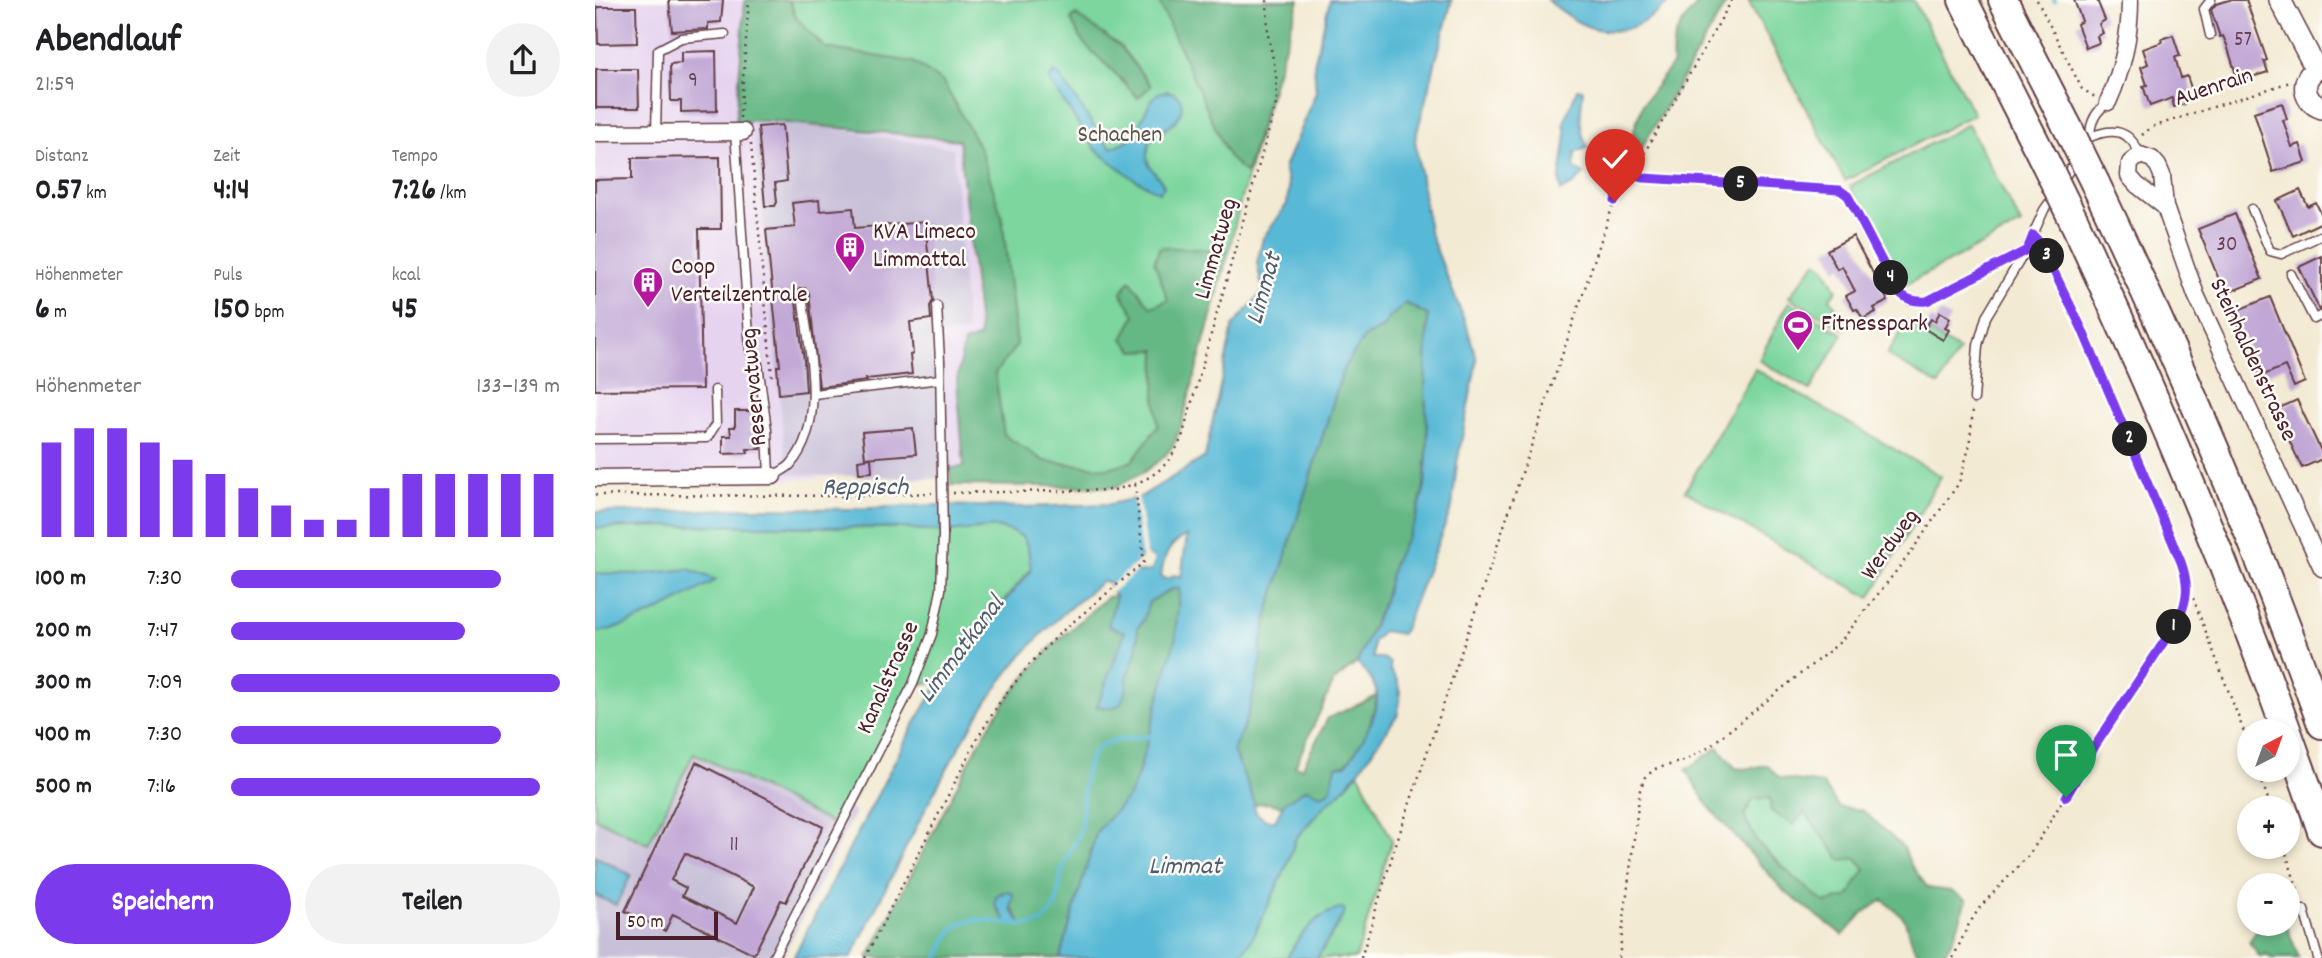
<!DOCTYPE html>
<html lang="de">
<head>
<meta charset="utf-8">
<style>
	:root { --surface:#fff; --page:#f2f2f2; --text:#202124; --muted:#757577; --accent:#7c3aed }
	body { margin:0; font-family:Dekko,sans-serif; background:var(--page); color:var(--text); height:100vh; display:flex; flex-direction:column; font-size:26px; white-space:nowrap }
	* { box-sizing:border-box; margin:0 }
	p { font-size:23px; color:var(--muted) }
	.icon { flex:none; width:38px; height:38px; fill:none; stroke:currentColor; stroke-width:2; stroke-linecap:round; stroke-linejoin:round }
	.map { position:relative; flex:1; overflow:hidden }
	.panel { display:flex; flex-direction:column; background:var(--surface); width:595px }
	.panel>* { flex:none }
	.needle { width:46px; rotate:41deg }
	.controls { position:absolute; left:1642px; top:719px; display:grid; gap:14px }
	.controls a { display:grid; place-items:center; width:63px; height:63px; border-radius:50%; background:var(--surface); box-shadow:0 4px 10px #0003; font-size:35px }
	.scale { position:absolute; left:21px; bottom:18px; width:102px; box-sizing:border-box; padding-left:7px; border:4px solid #4a1f2b; border-top:0; font-size:19px; line-height:24px; white-space:nowrap; color:#4a1f2b; -webkit-text-stroke:5px #fdfcf7; paint-order:stroke }
	.pin { position:absolute; display:grid; place-items:center; width:60px; height:60px; color:#fff; margin:-72px -30px; border-radius:50% 50% 50% 0; rotate:-45deg; box-shadow:0 0 7px #0007 }
	.pin .icon { rotate:45deg }
	.km { position:absolute; width:35px; height:35px; margin:-18px; border-radius:50%; background:#222; color:#fff; font-size:19px; line-height:35px; text-align:center }
	.round { display:grid; place-items:center; flex:none; width:74px; height:74px; border-radius:37px; background:var(--page) }
	.headline { display:flex; align-items:center; justify-content:space-between; height:119px; padding:0 35px }
	h1 { font-size:38px; font-weight:800; line-height:52px }
	.metrics { display:grid; grid-template-columns:repeat(3,1fr); gap:10px; height:119px; padding:7px 35px }
	.metrics div { display:grid; align-content:center }
	.metrics b { font-size:30px; font-weight:800 }
	.metrics small { font-size:19px; font-weight:400 }
	.metrics p { font-size:19px }
	.chart { height:196px; padding:14px 35px }
	.chart p { display:flex; justify-content:space-between }
	.chart svg { width:100%; height:126px; margin-top:7px; stroke:var(--accent); stroke-width:6 }
	.cta { display:flex; gap:14px; margin-top:auto; padding:14px 35px }
	.cta a { flex:1; height:80px; border-radius:42px; background:var(--accent); color:#fff; font-size:28px; font-weight:800; line-height:80px; text-align:center }
	.cta a+a { background:var(--page); color:var(--text) }
	ul { padding:0 35px; list-style:none; font-size:23px }
	li { display:grid; grid-template-columns:112px 84px 1fr; align-items:center; height:52px }
	li i { height:18px; border-radius:9px; background:var(--accent) }
	main { display:flex; flex:1; min-height:0 }
	.map>svg:first-child { display:block }
	.built { fill:#e6d3f0 }
	.industrial { fill:#c8c0d8 }
	.green { fill:#7cd69d; stroke:#637a64; stroke-width:2 }
	.forest { fill:#65b784; stroke:#586b58; stroke-width:2; fill-rule:evenodd }
	.water { fill:#58b9d6; stroke:#516c80; stroke-width:2; fill-rule:evenodd }
	.pier { fill:#f3ead3 }
	.lines { fill:none; stroke-linecap:round; stroke-linejoin:round }
	.stream { stroke:#58b9d6; stroke-width:4.5 }
	.building { fill:#c1a7d6; fill-rule:evenodd }
	.lane-casing { stroke:#633d44; stroke-width:11 }
	.street-casing { stroke:#633d44; stroke-width:19 }
	.secondary-casing { stroke:#633d44; stroke-width:24 }
	.highway-casing { stroke:#633d44; stroke-width:32 }
	.path { stroke:#633d44; stroke-width:2.5; stroke-dasharray:2 5; stroke-linecap:butt }
	.lane { stroke:#fff; stroke-width:8 }
	.street { stroke:#fff; stroke-width:16 }
	.secondary { stroke:#fff; stroke-width:21 }
	.highway { stroke:#fff; stroke-width:28 }
	.highway-bridge-casing { stroke:#633d44; stroke-width:32; stroke-linecap:butt }
	.highway-bridge { stroke:#fff; stroke-width:28 }
	.route-casing { stroke:#fff; stroke-width:14 }
	.route { stroke:#7c3aed; stroke-width:9 }
	.labels { text-anchor:middle; dominant-baseline:central; stroke-width:5; stroke-linejoin:round; paint-order:stroke }
	.number-label { font-size:21px; fill:#684156 }
	.street-label { font-size:24px; fill:#4a1f2b; stroke:#fdfcf7 }
	.park-label { font-size:24px; fill:#59564d; stroke:#fdfcf7 }
	.poi-label { font-size:24px; fill:#4a1f2b; stroke:#fdfcf7; text-anchor:start }
	.water-label { font-size:26px; font-style:italic; fill:#505d6f; stroke:#fdfcf7 }
</style>
</head>
<body>
<main>
<section class="panel">
<div class="headline"><div><h1>Abendlauf</h1><p>21:59</p></div><a class="round"><svg class="icon" aria-label="share" viewBox="0 0 24 24"><path d="M12 15V3M7 8l5-5 5 5M5 13v7h14v-7"/></svg></a></div>
<div class="metrics">
<div><p>Distanz</p><b>0.57<small> km</small></b></div>
<div><p>Zeit</p><b>4:14</b></div>
<div><p>Tempo</p><b>7:26<small> /km</small></b></div>
</div>
<div class="metrics">
<div><p>Höhenmeter</p><b>6<small> m</small></b></div>
<div><p>Puls</p><b>150<small> bpm</small></b></div>
<div><p>kcal</p><b>45</b></div>
</div>
<div class="chart"><p><span>Höhenmeter</span>133–139 m</p>
<svg viewBox="0 0 160 44" preserveAspectRatio="none"><path d="M5 44V11M15 44V6M25 44V6M35 44V11M45 44V17M55 44V22M65 44V27M75 44V33M85 44V38M95 44V38M105 44V27M115 44V22M125 44V22M135 44V22M145 44V22M155 44V22"/></svg>
</div>
<ul>
<li><b>100 m</b>7:30<i style="width:82%"></i></li>
<li><b>200 m</b>7:47<i style="width:71%"></i></li>
<li><b>300 m</b>7:09<i style="width:100%"></i></li>
<li><b>400 m</b>7:30<i style="width:82%"></i></li>
<li><b>500 m</b>7:16<i style="width:94%"></i></li>
</ul>
<div class="cta"><a>Speichern</a><a>Teilen</a></div>
</section>
<div class="map">
<svg width="1727" height="958" viewBox="0 0 1727 958">
	<rect width="100%" height="100%" fill="#fdfcf7"/>
	<filter id="ink" filterUnits="userSpaceOnUse"><feTurbulence type="fractalNoise" baseFrequency=".0143" numOctaves="2"/><feDisplacementMap in="SourceGraphic" scale="14" xChannelSelector="R" yChannelSelector="G"/><feConvolveMatrix kernelMatrix="1 2 1 2 8 2 1 2 1" color-interpolation-filters="sRGB"/></filter>
	<filter id="wash" filterUnits="userSpaceOnUse"><feTurbulence type="fractalNoise" baseFrequency=".00686" numOctaves="4" result="noise"/><feDisplacementMap in="SourceGraphic" scale="28" xChannelSelector="R" yChannelSelector="G"/><feGaussianBlur stdDeviation="1.57" result="paint"/><feColorMatrix in="noise" values="0 0 0 0 0 0 0 0 0 0 0 0 0 0 0 0 0 1.4 0 .05"/><feComposite in="paint" operator="in"/></filter>
	<g filter="url(#wash)">
		<rect width="100%" height="100%" fill="#f3ead3"/>
		<!-- built -->
		<path class="built" d="M0,0h150l-9,121h33l190,18 15,160 6,39 -23,42 7,87 -252,18h-117z"/>
		<!-- industrial -->
		<path class="industrial" d="M190,122l168,26 14,185 -26,1 4,49 1,96 -159,-5 -33,-348z
			M99,753l137,70 10,-19 14,8 -73,146h-187v-140l53,26z"/>
		<!-- green -->
		<path class="green" d="M159,0h543l-57,202 -11,49h-3l-56,197 -44,33 -116,2 -3,-46 -4,-3 -8,-61 -18,-232 -227,-29z
			M1153,0h165l61,114 -129,67z
			M1373,124l53,100 -118,62 -53,-100z
			M1221,262l8,4 13,24 -7,8 17,27 -3,4 -55,-32z
			M1194,302l54,32 -33,56 -51,-30z
			M1313,320l51,30 -20,35 -52,-30z
			M1160,369l186,107 -71,122 -185,-107z
			M111,525l196,3 47,4 47,-5 16,4 11,6 5,11 4,20 -60,70 -33,45 -26,1 -65,124 -7,-3 -10,18 -137,-70 -46,91 -53,-26v-290z
			M763,772l34,68 -36,118h-39l21,-33 -43,19 -8,14h-50l14,-17 34,-71 11,-32 28,-32 17,-14z
			M1175,798l1,13 23,13 10,-13 37,48 15,-1 9,11 -17,28 -23,6 -33,-27 -35,-34 -13,-26 9,-17z"/>
		<!-- forest -->
		<path class="forest" d="M150,0h44l8,19 28,29 88,14 30,20 37,66 22,69 15,128 -22,28 9,62 40,26 63,7 24,-6 27,-36 -3,-32 1,-44 -22,1 -11,-12 12,-24 -14,-22 9,-13 21,27 17,-7 -14,-39 6,-14 69,4 -48,175 -7,18 -10,13 -20,15 -28,15 -165,-2 -1,-17 14,-1 -7,-87 7,-37 16,-6 -21,-197 -190,-19h-33z
			M563,0h141l-53,173 -17,-15z
			M1106,0h27l-97,166 -8,-5 20,-57 30,-41c-4,-28 11,-43 28,-63z
			M481,15l44,31 31,40 -13,12 -24,-26 -31,-29 -12,-23z
			M810,303l23,12 -3,78 3,46 -4,47 -9,36 -21,40 -10,39 -27,62 -23,18 -39,85 7,2 26,-50 49,-22c-4,18 -8,39 -19,54 -13,18 -24,17 -28,41l-9,4 -15,-6 -24,17 -14,-3 -15,1 -2,-12 -18,-41 14,-33 22,-109 75,-242 22,-31 17,-8 6,-10z
			M584,588c1,17 -4,32 -3,49l-39,141 -8,18 -32,35 -37,127h-192l111,-215 15,-25 18,-25 39,-46 56,-50 9,-1 10,36 -29,74 18,1 12,-20v-12l10,-24 1,-24 5,-6 2,-12 3,-7 24,-13zM407,892l19,31 -13,1 -11,-16 -2,-8z
			M1123,747l17,21 9,1 23,-4 12,13 44,6 16,23 23,3 41,37 8,18 17,23 23,3 16,9 -13,37 -13,21h-18l-9,-10 -10,-30 -21,-18 -20,13 -20,22 -59,-44 -76,-85 -22,-36zM1175,798l1,13 23,14 10,-13 37,48 15,-2 9,11 -17,28 -23,6 -33,-27 -35,-34 -13,-26 9,-17z
			M1666,924h25l13,34h-28l-4,-4 -7,3 -11,-15z"/>
		<!-- water -->
		<path class="water" d="M735,0h122l-37,140 14,91 38,96 10,33 -20,103 -5,44 -50,127 -19,-3 -10,11v16h10l7,5v7l7,10 3,11 -2,23 -40,58 -17,20 -17,14 -28,32 -11,32 -34,71 -14,17h-177l37,-127 32,-35 8,-18 39,-141c-1,-17 4,-32 3,-49l-7,1 -23,13 -6,19 -5,6 -1,24 -10,25v11l-6,16 -6,4h-18l28,-75 -17,-6 8,-29 -7,-8v-7h-7c-43,32 -84,73 -114,118 -53,81 -93,172 -137,258h-58l119,-230 27,-45 33,-45 59,-67 -3,-23 -5,-11 -11,-6 -17,-4 -46,5 -47,-4 -196,-3 -111,3v-16h69l87,-4 99,1 83,-4 91,2 87,-3 29,-7 65,-40 28,-131 30,-35 -6,-28 6,-25 24,-34 2,-16 -5,-20 32,-76 -2,-28zM811,303l22,12 -3,78 3,46 -3,47 -10,36 -21,40 -10,39 -27,62c9,9 18,18 20,32 2,20 -19,55 -31,70l-10,1 -6,25 -9,4 -15,-6 -22,14 -9,17h-9l-10,-7 -5,-21 -18,-41 14,-33 15,-59 -2,-9 9,-41 75,-242 22,-31 17,-8 6,-10zM592,536l-6,41 -7,-2 -6,4 -7,-2c2,-17 7,-35 26,-41zM551,553l1,4 7,2 -3,11 -12,3 -6,-7 9,-8 -2,-2z
			M952,0h124c-27,27 -56,41 -93,22 -11,-6 -21,-15 -31,-22z
			M459,72l5,3 44,64 8,9c7,-3 14,-5 19,-10 13,-12 14,-32 26,-43 7,-6 20,-4 24,4 9,19 -18,32 -30,41 -1,5 -3,12 -3,17 0,12 14,19 17,30l-5,5 -25,-13 -39,-30 -46,-69z
			M982,89l6,1c-2,19 -6,40 5,57l-13,6 -1,15 10,6 -11,11 -12,6 -1,-13 6,-43 -2,-12z
			M94,569l27,11c-38,21 -78,45 -121,53v-60l48,1z
			M0,856l36,19 -15,30 -21,-10z
			M413,891l5,3 -2,16 11,14h-14l-13,-20 2,-9z
			M747,909l3,1 -1,4 -27,44h-30c11,-21 29,-46 55,-49z"/>
		<!-- pier -->
		<path class="pier" d="M543,494l8,59 2,4 7,2 -4,11 -14,1 -28,24 -4,-5 37,-32 -9,-63 4,1z"/>
		<g class="lines">
			<!-- stream -->
			<path class="stream" d="M1459,0l1,1
				M343,958c5,-11 9,-24 19,-32 22,-18 65,11 88,-7 17,-14 12,-37 19,-55 5,-13 16,-25 17,-39 3,-22 -1,-67 21,-80 10,-6 39,-6 52,-10"/>
		</g>
		<g id="blocks">
			<!-- building -->
			<path class="building" d="M74,0h54l-2,22 -13,1v6l-36,2z
				M1479,0h23l8,20 -6,4 4,9 -6,3 2,7 -13,5 -9,-24 5,-3z
				M1634,0h17l21,60 -3,1 4,11 -30,9 -11,-36 -4,-9 -3,1 -9,-27 5,-6z
				M2,7h39l1,36 -39,1z
				M1578,35l7,21 -5,1 6,21 6,-2 7,21 -11,3 2,4 -11,3 -2,-9 -22,8 -7,-20 4,-1 -6,-18 7,-3 -5,-15 19,-7 -1,-3z
				M121,51l1,60 -36,1v-11h-10l-1,-37 11,-1v-11z
				M1,69h42l1,39h-43z
				M1687,103l5,16 -4,1 9,27 8,-3 6,18 -33,10 -19,-60z
				M187,125l5,56 -12,2 2,19 -2,4h-10l-7,-79z
				M125,157l1,72h-22l3,160 -107,1v-210l37,-1v-21z
				M1705,190l8,17 8,-4 6,12v7l-29,14 -16,-35z
				M224,200l1,11 33,-3 2,20 70,-6 8,79 -3,5 1,13 -21,3 3,32 -3,1 2,19 -46,5 1,2 -48,6 -10,-94 -4,-5h-5l-5,7 9,65 2,31 -27,3 -2,-28h3l-14,-136 29,-3 -3,-24z
				M1640,214l27,65 -37,15 -27,-65z
				M1258,236l35,65 -14,7 2,4 -13,7 -6,-10 -3,1 -8,-14 9,-5 -13,-25 -5,3 -10,-19z
				M1727,256v53h-3l-20,-42z
				M1675,297l35,85 -11,5 -9,-21 -26,11 -26,-65z
				M1345,312l10,6 -5,10 4,2 -6,10 -18,-11 6,-10 4,2z
				M1702,400l25,53v6l-20,9 -27,-58z
				M140,411h23l3,38h-14l1,4 -25,1v-18h8l-1,-9h5z
				M318,428l3,26 -51,4 -3,-26z
				M276,458l1,14 -13,1 -1,-13z
				M101,762l127,65 -37,75 -5,-2 -27,54 -81,-40 -8,17 -40,-20zM90,853l69,34 -17,36 -55,-27 4,-8 -15,-8z"/>
		</g>
	</g>
	<g filter="url(#ink)">
		<use href="#blocks" fill-opacity="0" stroke="#633d44" stroke-width="2"/>
		<g class="lines">
			<!-- lane casing -->
			<g class="lane-casing">
				<path id="lane" d="M1615,35l-6,-26 7,-9
					M61,132l2,-82 23,-12 44,-4
					M140,132l15,218 8,14 9,66 2,46
					M1495,137c0,-16 6,-25 18,-35
					M1489,147l6,-10c24,-10 40,-7 50,18
					M1466,183l16,-25
					M1657,209l18,42 11,3 41,-19
					M1696,274l23,45 8,-4
					M1302,290l12,10 18,1 99,-51
					M219,394l126,-15
					M1379,399l4,-54 8,-28 40,-67 18,-40 11,-16
					M0,439l112,-1 9,-14 -1,-34
					M178,476c6,-4 14,-7 18,-12 37,-44 17,-118 11,-170
					M1709,910l14,48
					M178,958l140,-274 19,-50 9,-44 2,-54 -3,-175 -3,-55"/>
			</g>
			<!-- street casing -->
			<g class="street-casing">
				<path id="street" d="M1513,102c15,-33 22,-66 22,-102
					M0,133l148,-1
					M1570,207l-28,-22 -8,-9 1,-13 10,-8 12,4 6,7 4,9 3,32 31,88 126,273
					M0,478l178,-2"/>
			</g>
			<!-- secondary casing -->
			<g class="secondary-casing">
				<path id="secondary" d="M1685,0l36,69
					M1727,67c-22,7 -22,34 0,41"/>
			</g>
			<!-- highway casing -->
			<g class="highway-casing">
				<path id="highway" d="M1368,0l82,162
					M1408,0l64,126
					M1500,183c84,177 161,357 227,541
					M1479,221c93,199 177,402 248,610"/>
			</g>
			<!-- path -->
			<path class="path" d="M1442,0l45,89 13,8
				M145,118l9,-118
				M1547,135l10,-8 138,-45
				M156,144l21,233
				M1020,201l1,-19 4,-13 10,6 14,4 196,11 8,6 44,84
				M358,493l161,-3c35,-9 53,-19 68,-53l95,-336 -1,-28 -8,-38 -1,-35
				M0,495l263,1 74,-3
				M1593,585l61,160
				M1663,770l13,38
				M1689,847l17,53
				M270,958l112,-219 24,-39 29,-36 30,-31 84,-71 -9,-77
				M766,958l35,-114 215,-633 121,-211
				M1024,958l21,-168 5,-13 10,-8 32,-9 24,-15 127,-101 8,-9 62,-79 51,-73 10,-35 4,-39
				M1358,958l15,-32 12,-19 48,-51 13,-19 54,-91 84,-127 8,-26v-11l-6,-20 -99,-233 -42,-86"/>
			<!-- lane -->
			<use href="#lane" class="lane"/>
			<!-- street -->
			<use href="#street" class="street"/>
			<!-- secondary -->
			<use href="#secondary" class="secondary"/>
			<!-- highway -->
			<use href="#highway" class="highway"/>
			<!-- highway-bridge casing -->
			<g class="highway-bridge-casing">
				<path id="highway-bridge" d="M1472,126l28,57
					M1450,162l29,59"/>
			</g>
			<!-- highway-bridge -->
			<use href="#highway-bridge" class="highway-bridge"/>
		</g>
	</g>
	<g class="lines" filter="url(#ink)">
		<!-- route casing -->
		<g class="route-casing">
			<path id="route" d="M1020,201l15,-26 14,3 196,12 8,6 49,94c9,10 17,12 30,11l100,-51 6,-15 7,8 42,86 99,233c8,22 7,36 -2,57l-84,127 -29,51"/>
		</g>
		<!-- route -->
		<use href="#route" class="route"/>
	</g>
	<!-- icons -->
	<defs>
		<g id="building-pin" transform="scale(1.575)"><path d="M0 17L-7.5 6A9.5 9.5 0 1 1 7.5 6Z" fill="#b5179e" stroke="#fdfcf7"/><path d="M-4-6H4V6H1V3H-1V6H-4ZM-2.5-4.3h1.7v1.8h-1.7ZM.8-4.3h1.7v1.8H.8ZM-2.5-1h1.7V.8h-1.7ZM.8-1h1.7V.8H.8Z" fill="#fff"/></g>
		<g id="stadium-pin" transform="scale(1.575)"><path d="M0 17L-7.5 6A9.5 9.5 0 1 1 7.5 6Z" fill="#b5179e" stroke="#fdfcf7"/><path d="M0-5a6.5 5 0 1 0 0 10a6.5 5 0 1 0 0-10ZM-3.5-1.8h7v3.6h-7Z" fill="#fff"/></g>
	</defs>
	<g fill-rule="evenodd">
		<use href="#building-pin" x="255" y="247"/>
		<use href="#building-pin" x="53" y="282"/>
		<use href="#stadium-pin" x="1203" y="325"/>
	</g>
	<g class="labels">
		<!-- number labels -->
		<g class="number-label">
			<text x="1648" y="41">57</text>
			<text x="98" y="82">9</text>
			<text x="1632" y="246">30</text>
			<text x="139" y="846">11</text>
		</g>
		<!-- street labels -->
		<g class="street-label">
			<text transform="translate(1619 88) rotate(-18)">Auenrain</text>
			<text transform="translate(622 249) rotate(-74)">Limmatweg</text>
			<text transform="translate(1657 360) rotate(65)">Steinhaldenstrasse</text>
			<text transform="translate(160 387) rotate(-95)">Reservatweg</text>
			<text transform="translate(1296 545) rotate(-54)">Werdweg</text>
			<text transform="translate(294 678) rotate(-66)">Kanalstrasse</text>
		</g>
		<!-- park labels -->
		<g class="park-label">
			<text x="525" y="136">Schachen</text>
		</g>
		<!-- poi labels -->
		<g class="poi-label">
			<text x="278" y="233">KVA Limeco<tspan x="278" dy="28">Limmattal</tspan></text>
			<text x="76" y="268">Coop<tspan x="76" dy="28">Verteilzentrale</tspan></text>
			<text x="1226" y="325">Fitnesspark</text>
		</g>
		<!-- water labels -->
		<g class="water-label">
			<text transform="translate(670 289) rotate(-74)">Limmat</text>
			<text x="270" y="488">Reppisch</text>
			<text transform="translate(367 650) rotate(-53)">Limmatkanal</text>
			<text x="590" y="867">Limmat</text>
		</g>
	</g>
</svg>
<div class="controls">
<a><svg class="needle" viewBox="-14 -14 28 28"><path d="M0-13l5 13h-10z" fill="#e53935"/><path d="M0 13l5-13h-10z" fill="#757577"/></svg></a>
<a>+</a>
<a>−</a>
</div>
<div class="scale">50 m</div>
<div class="pin" style="left:1471px;top:797px;background:#1e9e55"><svg class="icon" aria-label="arrive" viewBox="0 0 24 24"><path d="M6 21V4h12l-3 4 3 4H6"/></svg></div>
<div class="pin" style="left:1020px;top:201px;background:#d93025"><svg class="icon" aria-label="check" viewBox="0 0 24 24"><path d="M5 12l5 5 9-10"/></svg></div>
<b class="km" style="left:1579px;top:627px">1</b>
<b class="km" style="left:1535px;top:439px">2</b>
<b class="km" style="left:1452px;top:256px">3</b>
<b class="km" style="left:1296px;top:278px">4</b>
<b class="km" style="left:1146px;top:184px">5</b>
</div>
</main>
</body>
</html>
